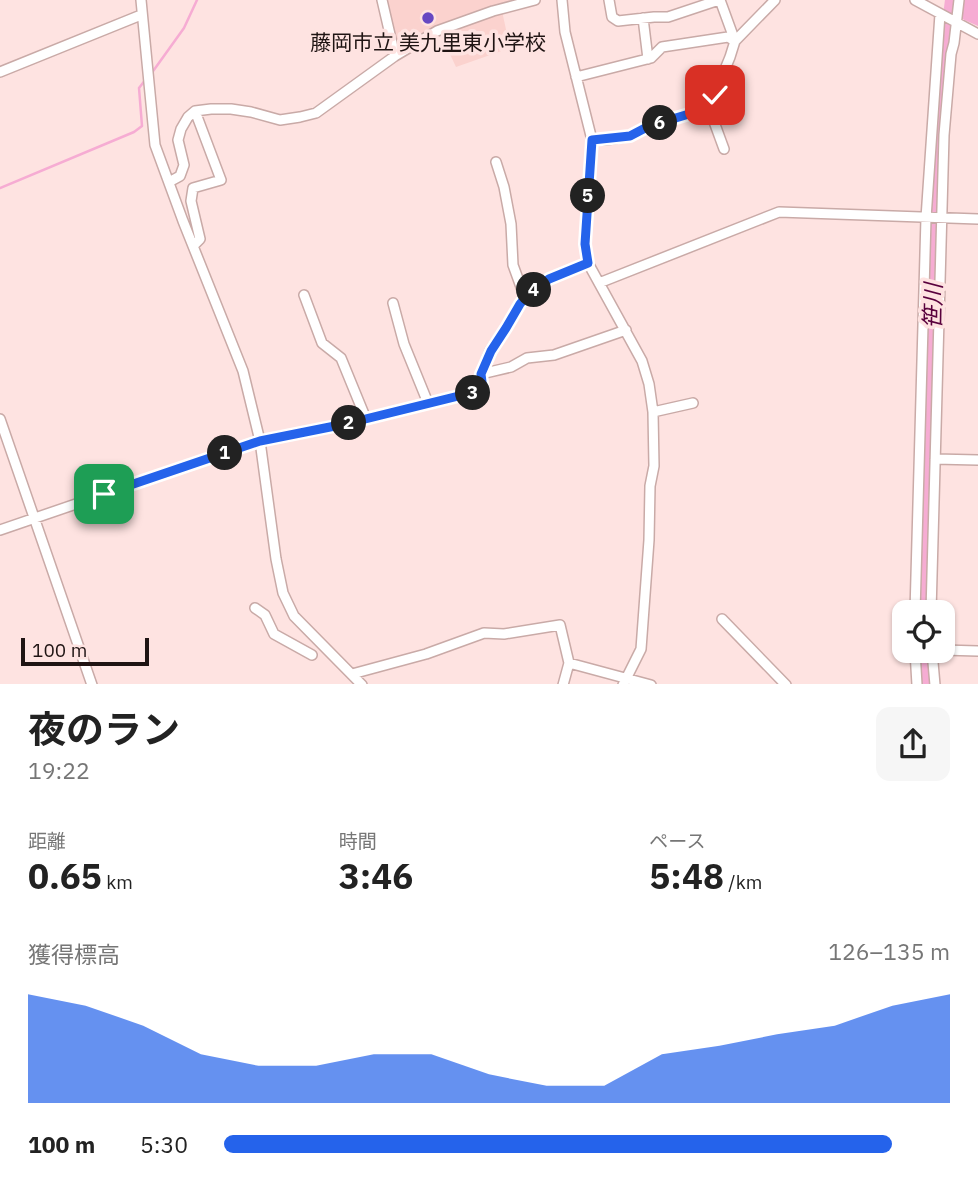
<!DOCTYPE html>
<html lang="ja">
<head>
<meta charset="utf-8">
<style>
	:root { --surface:#fff; --page:#f6f6f6; --text:#222; --muted:#767676; --accent:#2563eb }
	body { margin:0; font-family:"IBM Plex Sans","Noto Sans JP",sans-serif; background:var(--page); color:var(--text); height:100vh; display:flex; flex-direction:column; font-size:26px; white-space:nowrap }
	* { box-sizing:border-box; margin:0 }
	p { font-size:23px; color:var(--muted) }
	.icon { flex:none; width:38px; height:38px; fill:none; stroke:currentColor; stroke-width:2; stroke-linecap:round; stroke-linejoin:round }
	.map { position:relative; height:684px; overflow:hidden }
	.side { display:flex; flex-direction:column; background:var(--surface); flex:1 }
	.side>* { flex:none }
	.buttons { position:absolute; left:892px; top:600px; display:grid; gap:14px }
	.buttons a { display:grid; place-items:center; width:63px; height:63px; border-radius:14px; background:var(--surface); box-shadow:0 2px 5px #0004; font-size:35px }
	.scale { position:absolute; left:21px; bottom:18px; width:128px; box-sizing:border-box; padding-left:7px; border:4px solid #1f1413; border-top:0; font-size:19px; line-height:24px; white-space:nowrap; color:#1f1413; -webkit-text-stroke:5px #fee3e1; paint-order:stroke }
	.pin { position:absolute; display:grid; place-items:center; width:60px; height:60px; color:#fff; margin:-30px; border-radius:14px; box-shadow:0 4px 10px #0006 }
	.km { position:absolute; width:35px; height:35px; margin:-18px; border-radius:50%; background:#222; color:#fff; font-size:19px; line-height:35px; text-align:center }
	.round { display:grid; place-items:center; flex:none; width:74px; height:74px; border-radius:14px; background:var(--page) }
	.overview { display:flex; align-items:center; justify-content:space-between; height:119px; padding:0 28px }
	h1 { font-size:38px; font-weight:700; line-height:52px }
	.stats { display:grid; grid-template-columns:repeat(3,1fr); gap:10px; height:119px; padding:7px 28px }
	.stats div { display:grid; align-content:center }
	.stats b { font-size:35px; font-weight:700 }
	.stats small { font-size:19px; font-weight:400 }
	.stats p { font-size:19px }
	.chart { height:196px; padding:14px 28px }
	.chart p { display:flex; justify-content:space-between }
	.chart svg { width:100%; height:126px; margin-top:7px; fill:var(--accent); opacity:.7 }
	ul { padding:0 28px; list-style:none; font-size:23px }
	li { display:grid; grid-template-columns:112px 84px 1fr; align-items:center; height:52px }
	li i { height:18px; border-radius:9px; background:var(--accent) }
	.map>svg:first-child { display:block }
	.built { fill:#fbd2ce }
	.water { fill:#f6acd3 }
	.lines { fill:none; stroke-linecap:round; stroke-linejoin:round }
	.stream { stroke:#f6acd3; stroke-width:2.5 }
	.river { stroke:#f6acd3; stroke-width:16 }
	.minor-casing { stroke:#c9aaa7; stroke-width:12 }
	.minor { stroke:#fff; stroke-width:9 }
	.route-casing { stroke:#fff; stroke-width:14 }
	.route { stroke:#2563eb; stroke-width:9 }
	.poi-dot { fill:#6749c2; stroke:#fee3e1; stroke-width:2.5 }
	.labels { text-anchor:middle; dominant-baseline:central; stroke-width:7; stroke-linejoin:round; paint-order:stroke }
	.poi-label { font-size:21px; fill:#1f1413; stroke:#fee3e1 }
	.water-label { font-size:23px; font-style:italic; fill:#59013d; stroke:#fee3e1 }
</style>
</head>
<body>
<div class="map">
<svg width="978" height="685" viewBox="0 0 978 685">
	<rect width="100%" height="100%" fill="#fee3e1"/>
	<!-- built -->
	<path class="built" d="M386,0h138l-124,49 -3,-1z
		M502,11l8,37 -54,19 -16,-34z"/>
	<!-- water -->
	<path class="water" d="M962,0h16v26l-18,-8z"/>
	<g class="lines">
		<!-- stream -->
		<path class="stream" d="M151,74l33,-46 13,-28
			M0,188l134,-56 8,-6 -3,-38 7,-9"/>
		<!-- river -->
		<path class="river" d="M924,612l12,-476 17,-136
			M925,651l2,34"/>
		<!-- minor casing -->
		<g class="minor-casing">
			<path id="minor" d="M141,0l14,145 28,76 60,150 17,70 16,118 7,34 11,23 68,69
				M382,0l13,56 42,-25 56,-20 42,-11
				M562,0l3,32 27,108 -7,104 3,19 54,98 7,23 4,28 1,54 -4,20 -1,54 -8,109 -18,36
				M609,0l3,17 6,4 36,-4h14l51,-17
				M720,0l15,41
				M915,0l63,34
				M643,18l5,41
				M0,72l141,-57
				M576,77l75,-19 11,-11 66,-10 7,4
				M592,140h13l25,-4 19,-10 60,-18
				M724,149l-15,-41 21,-51 5,-16 40,-41
				M496,162l8,25 7,37 2,41 12,33
				M169,182l11,-6 4,-11 -6,-25 3,-11 7,-12 7,-6 16,-2h20l20,3 29,8 20,-3 16,-4 79,-57
				M193,246l7,-7 -9,-38 2,-13 28,-8 -26,-69
				M599,283l180,-71 199,7
				M304,295l18,48 19,15 25,61
				M393,303l11,41 24,59
				M481,374l30,-7 16,-9 27,-3 72,-25
				M653,412l40,-9
				M0,419l92,266
				M935,459l43,1
				M0,530l260,-89 85,-17 138,-34 -2,-16 9,-23 16,-23 14,-24 8,-10 21,-15 39,-16
				M255,608l10,7 9,19 38,21
				M915,612l11,-394 14,-204
				M931,612l13,-477 7,-81 3,-11 5,-43
				M722,619l64,66
				M943,650l35,1
				M915,651l2,34
				M932,651l3,34
				M569,663l82,22
				M352,674l74,-20 58,-21 20,1 56,-9 9,38 -6,22"/>
		</g>
		<!-- minor -->
		<use href="#minor" class="minor"/>
	</g>
	<g class="lines">
		<!-- route casing -->
		<g class="route-casing">
			<path id="route" d="M104,494l156,-53 85,-17 138,-34 -2,-16 10,-23 15,-23 14,-24 8,-10 21,-15 39,-16 -3,-19 7,-104 38,-4 19,-10 60,-18 6,-13"/>
		</g>
		<!-- route -->
		<use href="#route" class="route"/>
	</g>
	<!-- markers -->
	<circle class="poi-dot" cx="428" cy="18" r="7"/>
	<g class="labels">
		<!-- poi labels -->
		<g class="poi-label">
			<text x="428" y="42">藤岡市立 美九里東小学校</text>
		</g>
		<!-- water labels -->
		<g class="water-label">
			<text transform="translate(932 306) rotate(-89)">笹川</text>
		</g>
	</g>
</svg>
<div class="buttons">
<a><svg class="icon" aria-label="locate" viewBox="0 0 24 24"><circle cx="12" cy="12" r="6"/><path d="M12 2v4M12 18v4M2 12h4M18 12h4"/></svg></a>
</div>
<div class="scale">100 m</div>
<div class="pin" style="left:104px;top:494px;background:#1e9e55"><svg class="icon" aria-label="arrive" viewBox="0 0 24 24"><path d="M6 21V4h12l-3 4 3 4H6"/></svg></div>
<div class="pin" style="left:715px;top:95px;background:#d93025"><svg class="icon" aria-label="check" viewBox="0 0 24 24"><path d="M5 12l5 5 9-10"/></svg></div>
<b class="km" style="left:225px;top:453px">1</b>
<b class="km" style="left:349px;top:423px">2</b>
<b class="km" style="left:473px;top:393px">3</b>
<b class="km" style="left:534px;top:290px">4</b>
<b class="km" style="left:588px;top:196px">5</b>
<b class="km" style="left:660px;top:123px">6</b>
</div>
<section class="side">
<div class="overview"><div><h1>夜のラン</h1><p>19:22</p></div><a class="round"><svg class="icon" aria-label="share" viewBox="0 0 24 24"><path d="M12 15V3M7 8l5-5 5 5M5 13v7h14v-7"/></svg></a></div>
<div class="stats">
<div><p>距離</p><b>0.65<small> km</small></b></div>
<div><p>時間</p><b>3:46</b></div>
<div><p>ペース</p><b>5:48<small> /km</small></b></div>
</div>
<div class="chart"><p><span>獲得標高</span>126–135 m</p>
<svg viewBox="0 0 160 44" preserveAspectRatio="none"><path d="M0 44V6L10 10L20 17L30 27L40 31L50 31L60 27L70 27L80 34L90 38L100 38L110 27L120 24L130 20L140 17L150 10L160 6V44z"/></svg>
</div>
<ul>
<li><b>100 m</b>5:30<i style="width:92%"></i></li>
</ul>
</section>
</body>
</html>
